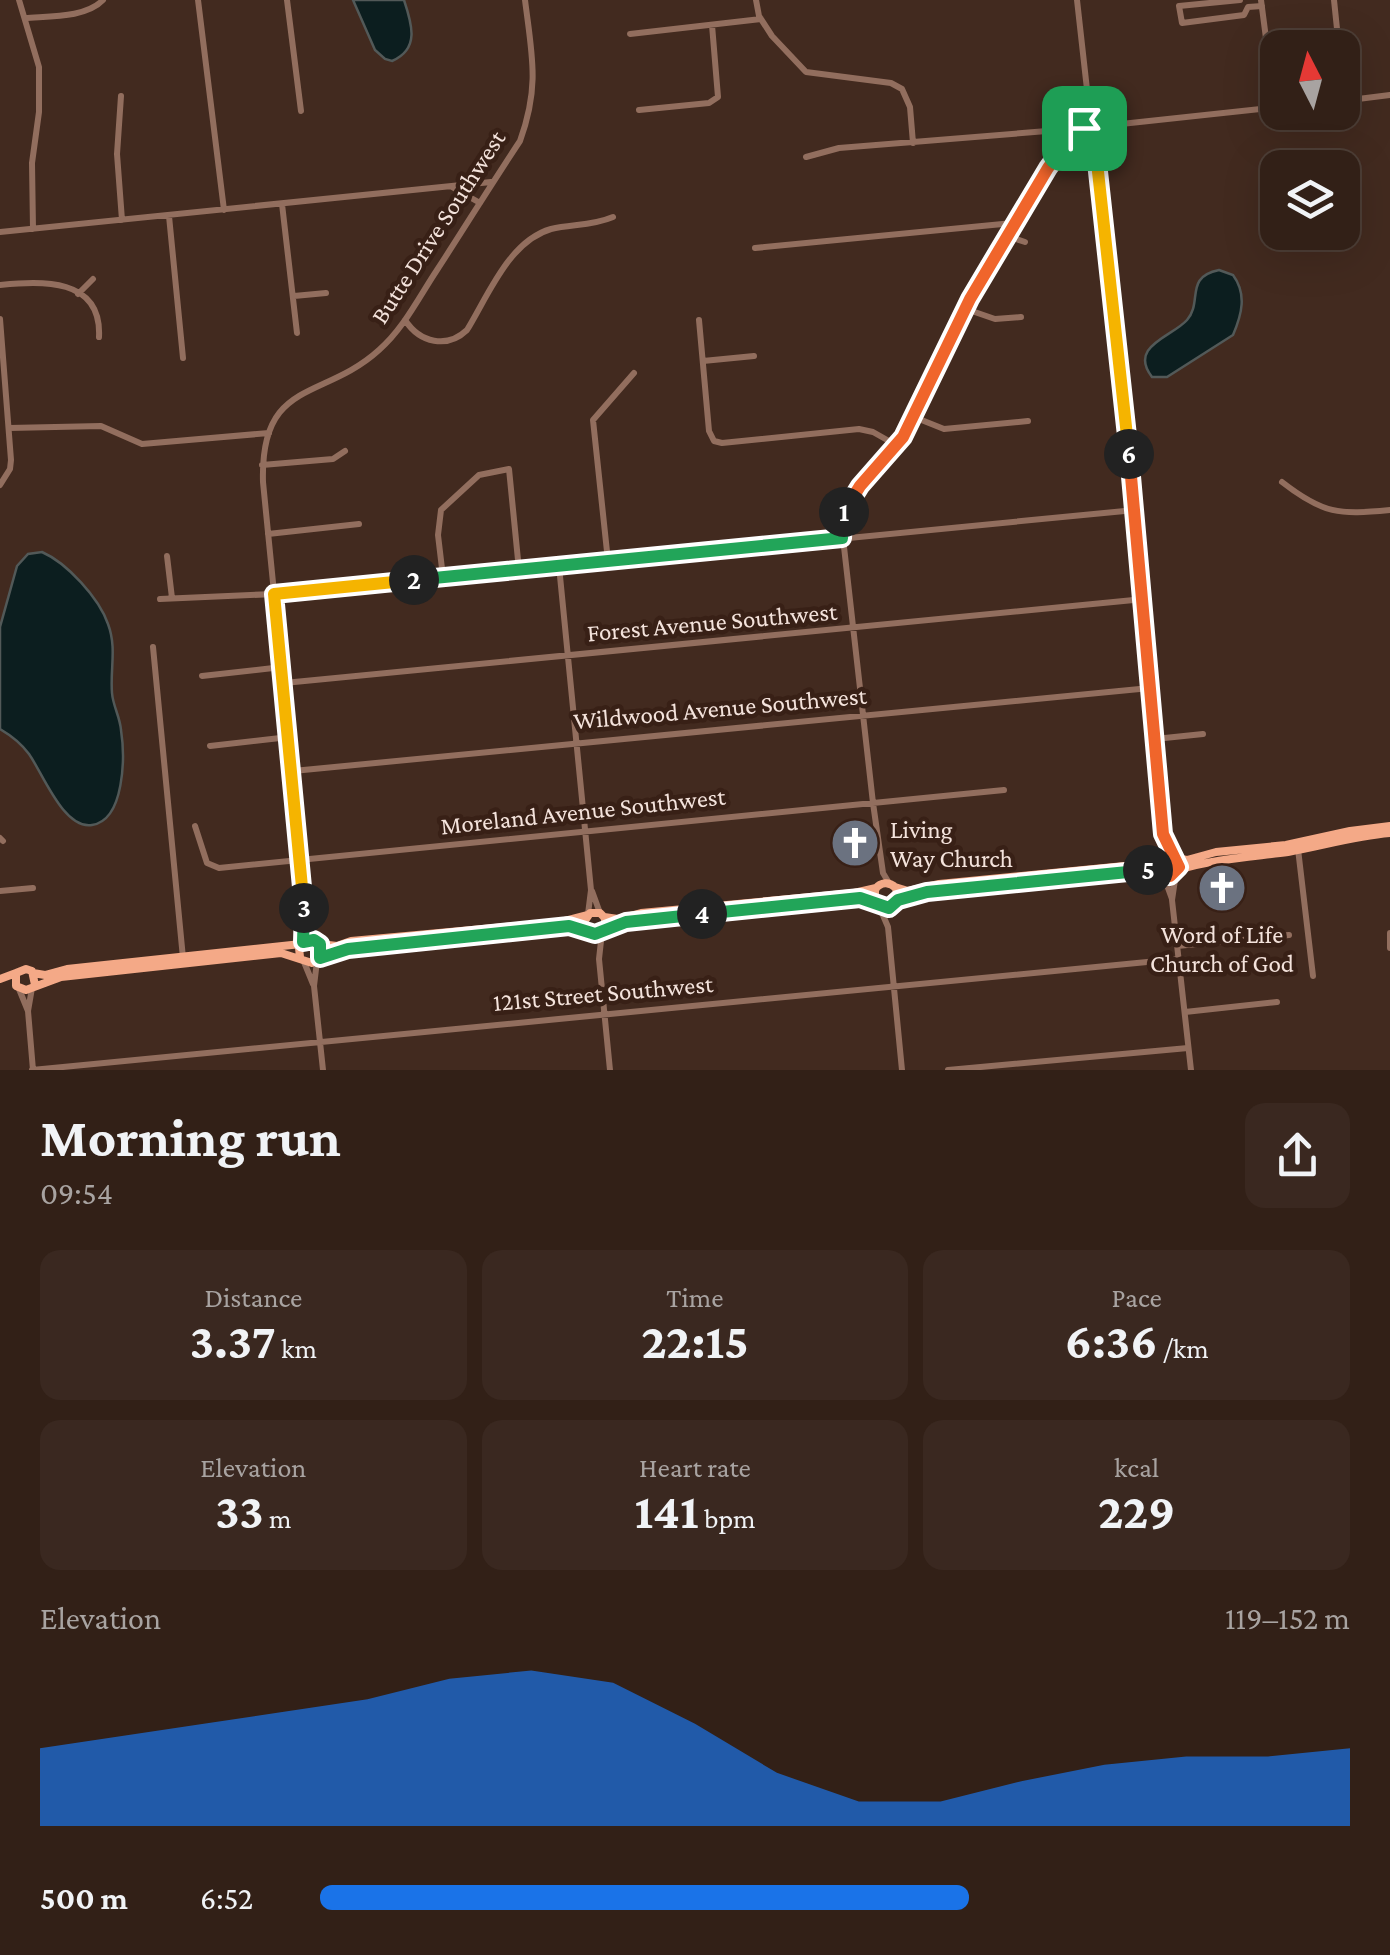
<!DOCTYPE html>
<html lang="en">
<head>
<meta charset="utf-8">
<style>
	:root { --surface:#322017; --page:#3a2820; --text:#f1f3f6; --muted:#a8a3a1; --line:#4d3e36; --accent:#1a73e8 }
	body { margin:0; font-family:"Crimson Pro",serif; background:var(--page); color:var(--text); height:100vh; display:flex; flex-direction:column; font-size:38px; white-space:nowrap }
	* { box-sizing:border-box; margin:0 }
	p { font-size:32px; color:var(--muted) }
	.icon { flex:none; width:55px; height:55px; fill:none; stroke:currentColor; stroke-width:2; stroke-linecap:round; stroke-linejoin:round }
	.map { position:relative; height:1070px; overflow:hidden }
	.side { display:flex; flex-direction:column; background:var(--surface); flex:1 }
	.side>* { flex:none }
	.needle { width:65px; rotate:354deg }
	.controls { position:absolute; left:1260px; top:30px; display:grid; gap:20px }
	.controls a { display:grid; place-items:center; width:100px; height:100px; border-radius:20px; background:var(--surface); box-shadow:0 10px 40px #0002,0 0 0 2px var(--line); font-size:50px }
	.pin { position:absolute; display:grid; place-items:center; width:85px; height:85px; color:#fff; margin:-42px; border-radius:20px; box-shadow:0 5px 15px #0006 }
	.km { position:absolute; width:50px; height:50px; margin:-25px; border-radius:50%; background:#222; color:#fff; font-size:28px; line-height:50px; text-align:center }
	.round { display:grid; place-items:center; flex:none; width:105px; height:105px; border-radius:20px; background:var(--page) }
	.headline { display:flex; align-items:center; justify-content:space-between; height:170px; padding:0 40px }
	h1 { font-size:55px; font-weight:700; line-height:75px }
	.metrics { display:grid; grid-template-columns:repeat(3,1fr); gap:15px; height:170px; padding:10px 40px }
	.metrics div { display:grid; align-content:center; border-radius:20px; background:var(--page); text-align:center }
	.metrics b { font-size:50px; font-weight:700 }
	.metrics small { font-size:28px; font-weight:400 }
	.metrics p { font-size:28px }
	.chart { height:280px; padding:20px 40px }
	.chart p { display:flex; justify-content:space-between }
	.chart svg { width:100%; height:180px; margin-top:10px; fill:var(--accent); opacity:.7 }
	ul { padding:0 40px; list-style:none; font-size:32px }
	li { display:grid; grid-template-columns:160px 120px 1fr; align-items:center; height:75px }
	li i { height:25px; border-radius:12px; background:var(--accent) }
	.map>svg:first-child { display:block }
	.water { fill:#0c1e1f; stroke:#525958; stroke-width:2.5 }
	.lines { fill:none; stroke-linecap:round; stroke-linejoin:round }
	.minor { stroke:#926e5e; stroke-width:6 }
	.major { stroke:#f4a987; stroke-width:8 }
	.split-1-casing { stroke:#fff; stroke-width:20 }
	.split-2-casing { stroke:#fff; stroke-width:20 }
	.split-3-casing { stroke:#fff; stroke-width:20 }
	.split-4-casing { stroke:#fff; stroke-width:20 }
	.split-5-casing { stroke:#fff; stroke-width:20 }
	.split-6-casing { stroke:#fff; stroke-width:20 }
	.split-7-casing { stroke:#fff; stroke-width:20 }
	.split-1 { stroke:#f0652b; stroke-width:12 }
	.split-2 { stroke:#22a559; stroke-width:12 }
	.split-3 { stroke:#f5b400; stroke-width:12 }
	.split-4 { stroke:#22a559; stroke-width:12 }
	.split-5 { stroke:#22a559; stroke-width:12 }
	.split-6 { stroke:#f0652b; stroke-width:12 }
	.split-7 { stroke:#f5b400; stroke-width:12 }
	.labels { text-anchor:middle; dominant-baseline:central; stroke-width:9; stroke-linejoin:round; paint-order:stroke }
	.street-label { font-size:25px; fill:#f4e3dc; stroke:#382016 }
	.poi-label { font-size:25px; fill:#f4e3dc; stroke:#382016; text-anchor:start }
</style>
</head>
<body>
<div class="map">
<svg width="1390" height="1070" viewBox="0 0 1390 1070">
	<rect width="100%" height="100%" fill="#422a1f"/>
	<!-- water -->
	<path class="water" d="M353,0h51c8,24 16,49 -12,61l-7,-2 -10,-9z
		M1219,270l14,5c14,19 9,39 0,60l-66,42h-15c-24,-31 20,-40 35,-57 16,-18 -3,-43 32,-50z
		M42,552c25,11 57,46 66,72 9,24 2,45 4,69 1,13 8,24 9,37 4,26 4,90 -29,95 -28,5 -49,-51 -63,-71 -8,-11 -17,-18 -29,-25v-102l17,-61 11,-12z"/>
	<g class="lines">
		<!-- minor -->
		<path class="minor" d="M19,0l20,67v45l-7,51 1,66
			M198,0l26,210
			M287,0l14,111
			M756,0l3,16 13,20 34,36 85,11 11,6 8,18 3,36
			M1077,0l67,599 19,258
			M1240,0l-61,6 3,17 62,-8 4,-8 14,-1
			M1261,0l14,107
			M1334,0l5,48
			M25,18c24,-2 61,0 78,-18
			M630,34l131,-15
			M1342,74l4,26
			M121,96l-4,58 5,66
			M1342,101l48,-6
			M639,110l70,-7 9,-6 -6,-72
			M806,157l33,-9 245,-20 194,-21
			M452,187l28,16
			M282,204l15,129
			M169,216l14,142
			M0,232l491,-50
			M1007,236l18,6
			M755,248l258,-25
			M0,285c41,-4 102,-8 99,52
			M78,294l15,-15
			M294,296l32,-3
			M966,309l29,10 26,-2
			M0,319l11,141 -1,9 -10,16
			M405,320c15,23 42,29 62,10 21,-34 42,-89 84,-101 21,-5 41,-3 62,-12
			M699,320l10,111 5,10 8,2 137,-14 14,3 23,13
			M703,361l51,-5
			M914,417l30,12 84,-8
			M9,428l92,-2 41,18 127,-11
			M262,465l71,-6 12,-8
			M1282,482c41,32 57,33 108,28
			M268,534l91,-10
			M167,556l5,42
			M608,561l-15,-141 41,-47
			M559,566l32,324 -3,24
			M443,577l-5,-42 3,-25 38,-35 30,-6 10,101
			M160,599l114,-5 861,-84
			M153,647l30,311
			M202,676l80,-9
			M284,683l860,-84
			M1155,739l48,-5
			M210,746l79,-9
			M293,771l857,-83
			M195,826l12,37 12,5 785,-78
			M1164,835l8,21
			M0,838l3,3
			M1298,849l15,127
			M1176,873l-4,27 19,170
			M1163,874l9,25
			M889,883l-6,-10 -10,-70 -30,-265 -1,-18 6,-18 55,-65 67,-138 78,-131 21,-29 15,-11
			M0,891l33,-3
			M592,891l8,22
			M879,906l9,21 14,143
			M602,932l-3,27 11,111
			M1390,933v15
			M314,940l-9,-35 -42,-423c-3,-104 60,-81 116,-132 25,-22 40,-53 58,-80 28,-43 55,-87 83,-129 20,-55 12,-85 5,-141
			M303,942l1,-26
			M1177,946l112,-11
			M317,961l-3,25 9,84
			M304,962l9,22
			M32,988l-4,23 5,59
			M19,989l9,22
			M1185,1012l92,-10
			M32,1070l1146,-111
			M948,1070l240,-22"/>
		<!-- major -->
		<path class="major" d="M1175,858l12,2 29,-8 70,-7 64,-14 40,-5
			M1178,870c36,-11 72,-13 110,-18 34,-6 67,-16 102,-19
			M895,887l13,4 31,-7 206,-20 16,-5
			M898,900l-2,-12c-7,-7 -15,-6 -21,1v13l10,6 8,-2 5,-6 29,-8 217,-22 26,6 8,-6 -1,-10 -5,-4 -9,1 -4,7 2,8
			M604,917l14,2 23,-6 213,-20 22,-5
			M605,929l26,-8 229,-24 15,5
			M320,944l17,2 14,-5 209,-19 27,-7
			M320,957l28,-8 221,-23 26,8 10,-5v-11l-5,-5h-10l-6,9 1,7
			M33,973l12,2 22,-6 234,-25
			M0,979l16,-6
			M35,985l-3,-14 -6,-2 -10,4v13l10,4 35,-13 220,-24 31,10 10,-7 -2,-12 -10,-5 -11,9 1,9"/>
	</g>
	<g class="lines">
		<!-- split-1 casing -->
		<g class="split-1-casing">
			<path id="split-1" d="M844,512l16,-26 43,-49 67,-138 78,-131 21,-29 15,-11"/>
		</g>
		<!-- split-2 casing -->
		<g class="split-2-casing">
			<path id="split-2" d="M414,580l428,-42 2,-26"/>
		</g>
		<!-- split-3 casing -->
		<g class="split-3-casing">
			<path id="split-3" d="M304,908l-30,-314 140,-14"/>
		</g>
		<!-- split-4 casing -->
		<g class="split-4-casing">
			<path id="split-4" d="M304,908l-1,34 11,-2 6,4v14l28,-9 221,-23 26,8 31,-12 76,-8"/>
		</g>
		<!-- split-5 casing -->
		<g class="split-5-casing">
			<path id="split-5" d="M702,914l158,-16 29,10 9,-8 29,-8 221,-22"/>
		</g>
		<!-- split-6 casing -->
		<g class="split-6-casing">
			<path id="split-6" d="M1129,454l34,380 16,33 -9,9 -22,-6"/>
		</g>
		<!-- split-7 casing -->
		<g class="split-7-casing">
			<path id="split-7" d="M1084,128l9,-2 36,328"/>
		</g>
		<!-- split-1 -->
		<use href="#split-1" class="split-1"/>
		<!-- split-2 -->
		<use href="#split-2" class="split-2"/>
		<!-- split-3 -->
		<use href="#split-3" class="split-3"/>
		<!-- split-4 -->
		<use href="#split-4" class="split-4"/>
		<!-- split-5 -->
		<use href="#split-5" class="split-5"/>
		<!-- split-6 -->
		<use href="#split-6" class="split-6"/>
		<!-- split-7 -->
		<use href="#split-7" class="split-7"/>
	</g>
	<!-- icons -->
	<defs>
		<g id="church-disc" transform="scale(2.5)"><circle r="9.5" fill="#6b7280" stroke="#382016"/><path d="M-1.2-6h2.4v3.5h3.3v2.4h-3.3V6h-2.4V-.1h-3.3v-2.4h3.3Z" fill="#fff"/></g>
	</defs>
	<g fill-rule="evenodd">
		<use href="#church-disc" x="855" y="843"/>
		<use href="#church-disc" x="1222" y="888"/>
	</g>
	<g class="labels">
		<!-- street labels -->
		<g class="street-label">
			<text transform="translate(438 227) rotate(-57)">Butte Drive Southwest</text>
			<text transform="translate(712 622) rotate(-5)">Forest Avenue Southwest</text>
			<text transform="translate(720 708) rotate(-5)">Wildwood Avenue Southwest</text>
			<text transform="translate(583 811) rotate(-6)">Moreland Avenue Southwest</text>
			<text transform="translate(603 993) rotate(-5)">121st Street Southwest</text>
		</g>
		<!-- poi labels -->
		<g class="poi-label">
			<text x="890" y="829">Living<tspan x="890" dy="29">Way Church</tspan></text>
			<text x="1222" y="934" text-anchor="middle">Word of Life<tspan x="1222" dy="29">Church of God</tspan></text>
		</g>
	</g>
</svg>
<div class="controls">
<a><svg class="needle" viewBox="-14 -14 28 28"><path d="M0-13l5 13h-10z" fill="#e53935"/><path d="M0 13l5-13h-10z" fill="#a8a3a1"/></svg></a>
<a><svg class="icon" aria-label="layers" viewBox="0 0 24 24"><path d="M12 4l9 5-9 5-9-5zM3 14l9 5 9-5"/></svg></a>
</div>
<div class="pin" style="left:1084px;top:128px;background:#1e9e55"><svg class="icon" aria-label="arrive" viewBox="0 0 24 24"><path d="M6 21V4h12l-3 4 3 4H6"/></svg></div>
<b class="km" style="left:844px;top:512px">1</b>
<b class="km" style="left:414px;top:580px">2</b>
<b class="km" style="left:304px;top:908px">3</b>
<b class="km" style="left:702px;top:914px">4</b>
<b class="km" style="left:1148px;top:870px">5</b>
<b class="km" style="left:1129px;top:454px">6</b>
</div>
<section class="side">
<div class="headline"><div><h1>Morning run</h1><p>09:54</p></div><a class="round"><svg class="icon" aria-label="share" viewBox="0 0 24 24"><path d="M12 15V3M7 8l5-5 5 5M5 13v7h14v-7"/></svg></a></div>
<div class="metrics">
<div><p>Distance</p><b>3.37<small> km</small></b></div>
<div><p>Time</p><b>22:15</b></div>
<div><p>Pace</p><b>6:36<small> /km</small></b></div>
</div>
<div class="metrics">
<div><p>Elevation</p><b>33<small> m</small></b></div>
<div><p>Heart rate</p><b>141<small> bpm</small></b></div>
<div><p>kcal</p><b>229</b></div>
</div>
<div class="chart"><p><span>Elevation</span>119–152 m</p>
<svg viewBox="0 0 160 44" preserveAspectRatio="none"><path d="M0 44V25L10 22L20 19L30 16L40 13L50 8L60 6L70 9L80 19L90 31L100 38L110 38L120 33L130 29L140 27L150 27L160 25V44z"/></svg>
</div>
<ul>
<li><b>500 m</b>6:52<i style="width:63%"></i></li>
</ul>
</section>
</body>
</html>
